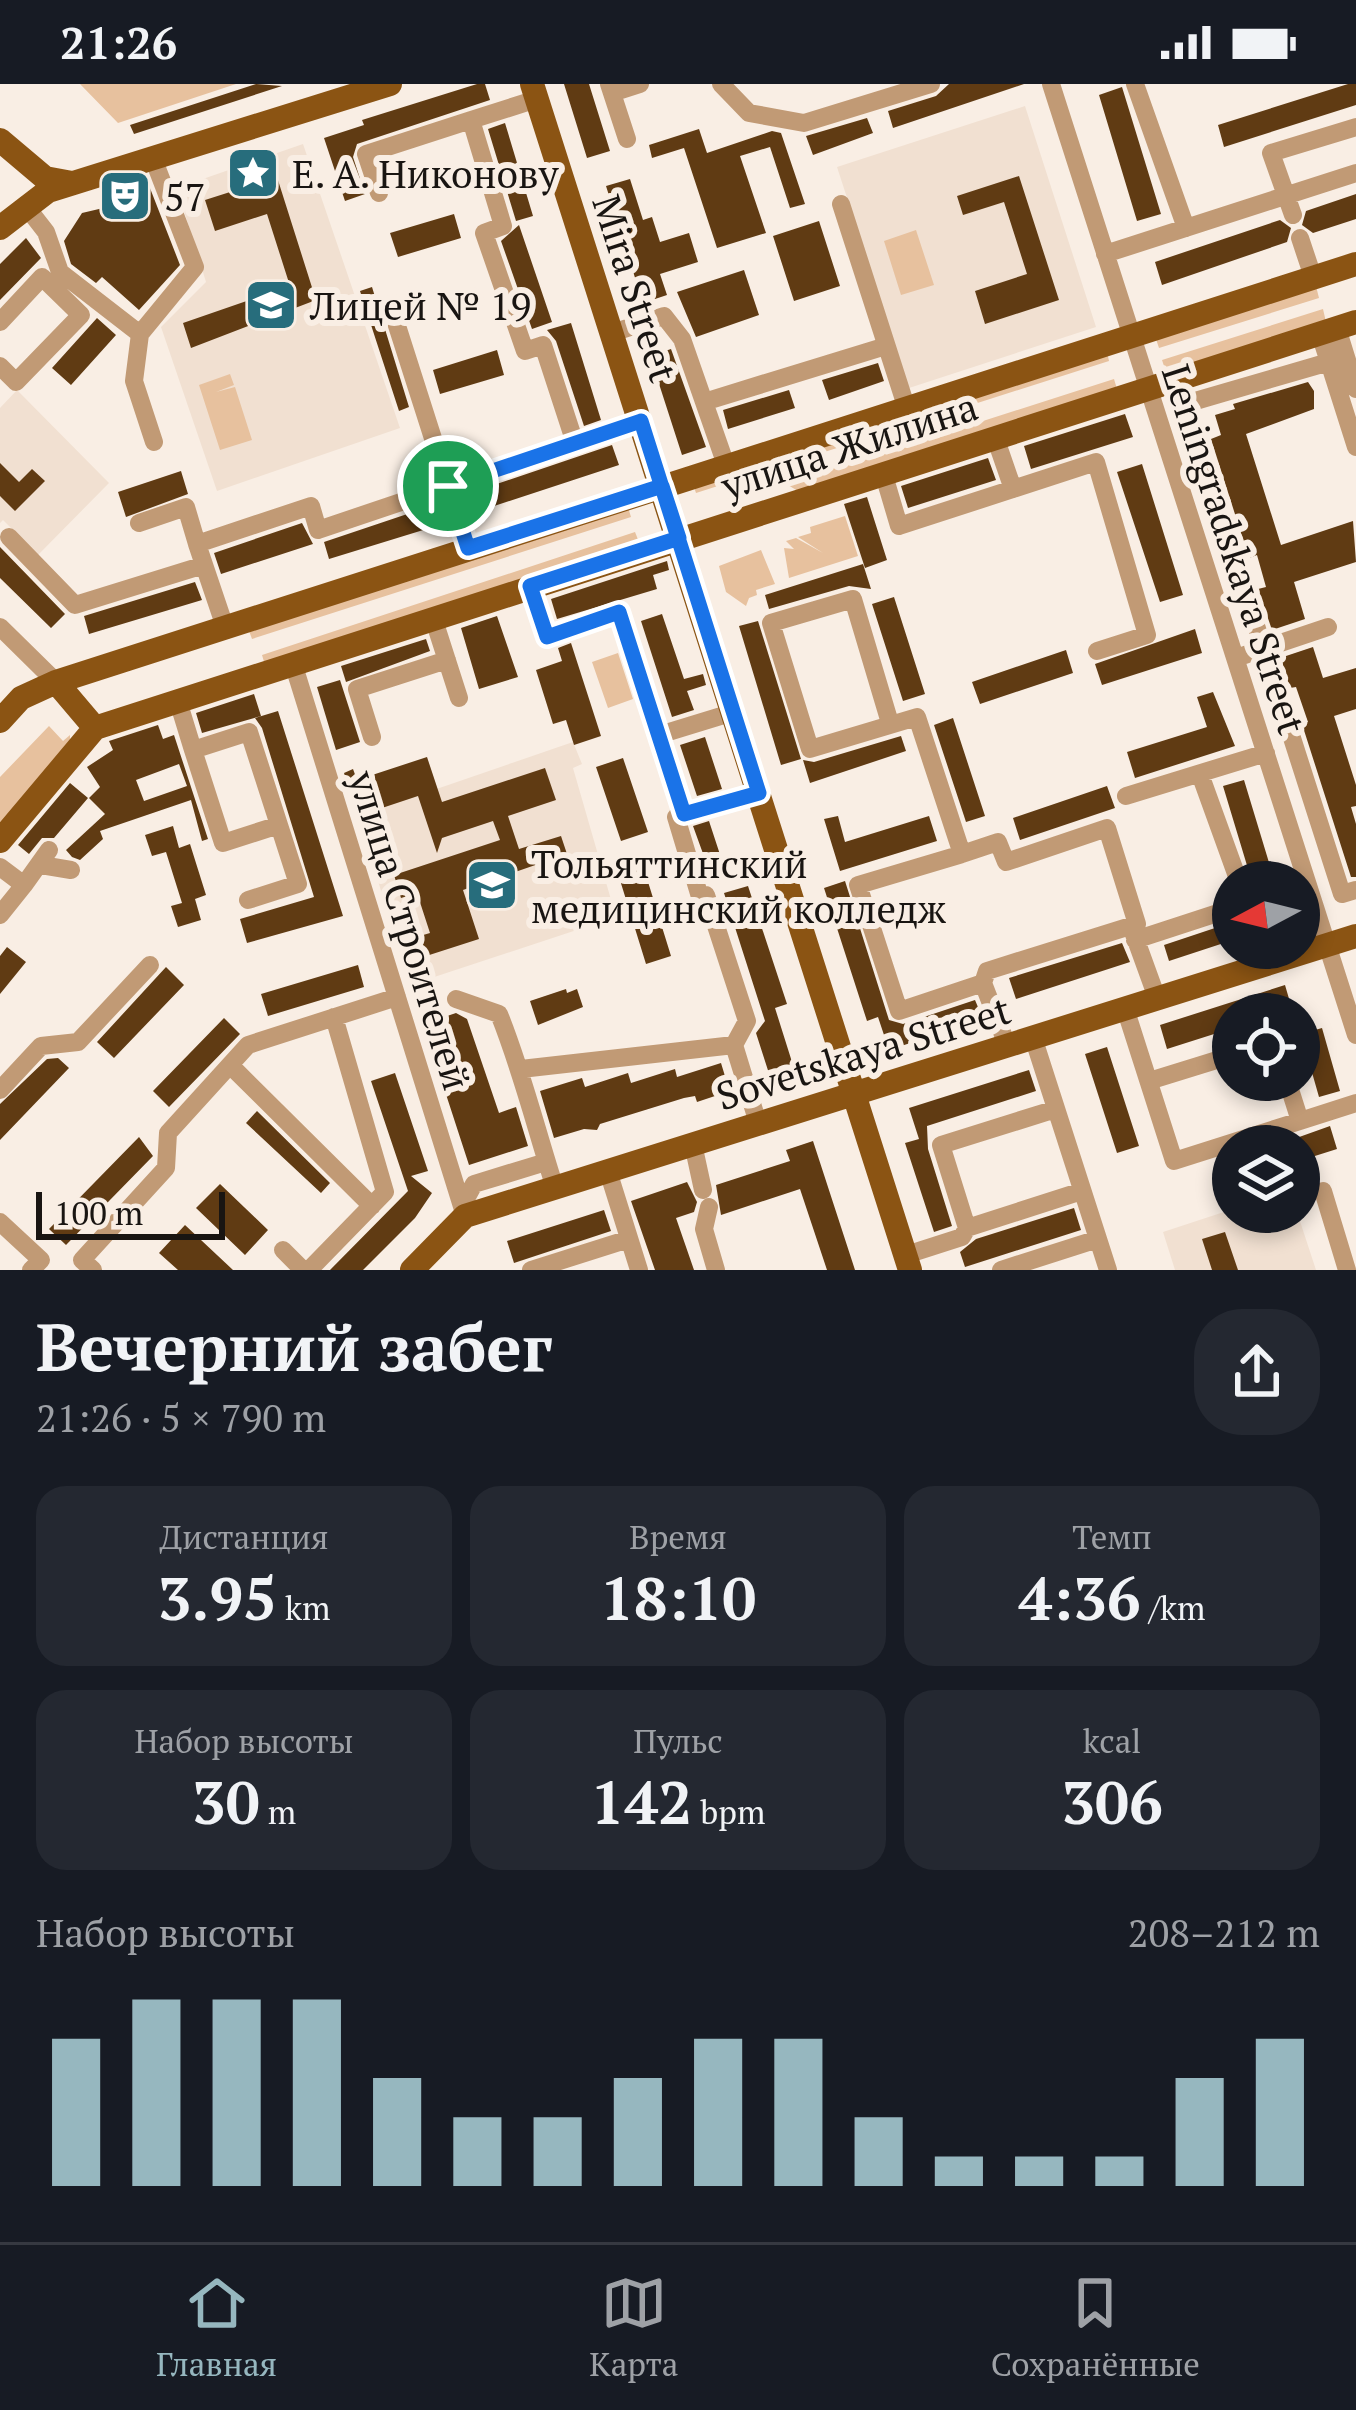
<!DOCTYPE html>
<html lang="ru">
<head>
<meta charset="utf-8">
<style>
	:root { --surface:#171b24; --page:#242831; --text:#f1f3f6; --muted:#9ea1a6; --line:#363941; --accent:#96b7bf }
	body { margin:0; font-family:"PT Serif",serif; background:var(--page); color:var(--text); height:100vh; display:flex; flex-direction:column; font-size:45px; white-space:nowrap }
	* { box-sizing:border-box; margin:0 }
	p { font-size:39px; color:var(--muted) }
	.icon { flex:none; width:66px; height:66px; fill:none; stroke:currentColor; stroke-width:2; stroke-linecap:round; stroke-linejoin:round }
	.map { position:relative; height:1186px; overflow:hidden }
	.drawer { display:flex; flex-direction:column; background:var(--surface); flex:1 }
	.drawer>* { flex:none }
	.needle { width:78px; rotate:263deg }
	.buttons { position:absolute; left:1212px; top:777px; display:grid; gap:24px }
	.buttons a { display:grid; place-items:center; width:108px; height:108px; border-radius:50%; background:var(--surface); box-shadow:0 6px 18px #0003; font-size:60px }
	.scale { position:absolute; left:36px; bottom:30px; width:189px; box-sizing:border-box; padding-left:12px; border:6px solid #191512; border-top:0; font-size:33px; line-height:42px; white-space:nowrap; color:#191512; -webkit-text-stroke:9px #f9eee4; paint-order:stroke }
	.pin { position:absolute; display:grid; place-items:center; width:102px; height:102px; color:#fff; margin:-51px; border:6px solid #fff; border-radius:50%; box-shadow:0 3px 12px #0007 }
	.round { display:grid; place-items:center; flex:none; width:126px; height:126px; border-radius:48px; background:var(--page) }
	.headline { display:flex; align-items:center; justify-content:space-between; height:204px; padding:0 36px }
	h1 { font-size:66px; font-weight:700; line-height:90px }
	.metrics { display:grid; grid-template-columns:repeat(3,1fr); gap:18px; height:204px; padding:12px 36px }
	.metrics div { display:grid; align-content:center; border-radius:30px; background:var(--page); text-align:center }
	.metrics b { font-size:60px; font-weight:700 }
	.metrics small { font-size:33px; font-weight:400 }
	.metrics p { font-size:33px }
	.chart { height:336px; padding:24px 36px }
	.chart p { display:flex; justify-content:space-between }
	.chart svg { width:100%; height:216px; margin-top:12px; stroke:var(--accent); stroke-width:6 }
	.status { display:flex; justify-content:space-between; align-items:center; height:84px; padding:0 60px; background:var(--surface); direction:ltr }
	.status svg { height:33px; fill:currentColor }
	.tabs { display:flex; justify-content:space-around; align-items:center; height:168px; border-top:3px solid var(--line); background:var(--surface); font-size:33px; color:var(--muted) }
	.tabs a { display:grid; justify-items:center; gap:6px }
	.tabs .active { color:var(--accent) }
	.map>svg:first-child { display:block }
	.built { fill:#f1e0d1 }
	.green { fill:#e7c19e }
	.building { fill:#603b13; fill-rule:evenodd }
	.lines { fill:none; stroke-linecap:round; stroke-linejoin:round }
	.minor { stroke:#c19a75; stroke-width:18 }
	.major { stroke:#8b5413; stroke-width:24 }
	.route-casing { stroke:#fff; stroke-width:24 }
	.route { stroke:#1a73e8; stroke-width:15 }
	.labels { text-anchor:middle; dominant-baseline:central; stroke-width:12; stroke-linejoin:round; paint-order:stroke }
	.poi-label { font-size:39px; fill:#191512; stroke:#f9eee4; text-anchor:start }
	.street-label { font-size:39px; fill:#191512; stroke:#f9eee4 }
</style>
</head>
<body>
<div class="status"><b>21:26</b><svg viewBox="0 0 49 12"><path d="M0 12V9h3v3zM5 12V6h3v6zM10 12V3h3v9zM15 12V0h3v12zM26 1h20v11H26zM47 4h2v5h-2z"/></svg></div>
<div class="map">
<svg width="1356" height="1186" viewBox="0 0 1356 1186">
	<rect width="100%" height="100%" fill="#f9eee4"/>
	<!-- built -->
	<path class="built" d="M1025,22l71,221 -187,61 -72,-221z
		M303,60l97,284 -183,63 -56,-164 45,-45 -29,-94z
		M17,306l92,93 -71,72 -35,-35 -3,3v-115z
		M573,658l9,22 -9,4 43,149 -206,68 -52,-169z
		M1233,1125l64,3 19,58h-141l-12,-38z"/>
	<!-- green -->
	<path class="green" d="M80,0h156l-118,39z
		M916,146l18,55 -33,10 -17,-54z
		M1316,202l3,12 -160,50 -4,-12z
		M1323,225l3,13 -160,50 -4,-12z
		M1107,268l2,9 -413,132 -3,-9z
		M230,290l4,11 -18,7 19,-5 17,53 -32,10 -21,-65z
		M1114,295l3,10 -319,102 -17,-10 63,-21 2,5z
		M627,420l4,13 -379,122 -4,-11z
		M845,432l13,40 -69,22 -5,-30 10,1 -8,-8 10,-3 27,15 -25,-16 13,-4 -1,-6z
		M635,448l4,10 -374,123 -3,-10z
		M761,466l14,34 -19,6 1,5 -8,3 -3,8 -20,-14 -7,-26z
		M618,569l15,46 -25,9 -16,-46z
		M49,642l14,15 7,-6v8l-70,84v-50z"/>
	<!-- building -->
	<path class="building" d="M256,0l26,2 -148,48 -4,-9z
		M477,0h8l5,16 -133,44 -4,13 12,37 -20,7 -21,-63 40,-13 -2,-5z
		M564,0h25l21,67 -23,7z
		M1024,0l-131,44 -5,-17 48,-15 13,-12z
		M1348,0h8v21l-132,42 -6,-22z
		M1122,3l39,127 -24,7 -38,-126z
		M867,34l6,15 -60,22 -7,-19z
		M505,39l28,93 -17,5 -28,-92z
		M699,45l8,24 65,-22 9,2 24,71 -15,4 -20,-61 -30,9 26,77 -49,15 -33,-100 -32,10 -3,-13z
		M1019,92l40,124 -74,24 -10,-33 52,-17 -23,-72 -41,13 -6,-19z
		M277,93l39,123 -125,48 -8,-25 107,-37 -23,-72 -52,17 -10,-31z
		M630,95l13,41 9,-3 8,25 29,-9 9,29 -38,12 7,21 -24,8 -37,-117z
		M148,99l32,82 -41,45 -37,-33 -6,6 -25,-19 -7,-23 18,-28 34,-8 16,-16 8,7z
		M1356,110v25l-43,14 -11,-8 4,-14z
		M454,130l7,24 -63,19 -8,-24z
		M1280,136l11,8 -4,14 -125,43 -7,-23z
		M819,137l21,65 -46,15 -21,-65z
		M519,141l33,97 -20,7 -31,-88z
		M26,154l15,20 -41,42v-36z
		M744,186l15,45 -63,22 -19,-45z
		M372,203l37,120 -10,4 -39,-120z
		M97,234l19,17 -45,50 -19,-17z
		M571,239l30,97 -17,6 -28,-85 -9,-11z
		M671,265l35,98 -24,8 -32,-99z
		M497,266l7,25 -64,19 -7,-24z
		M878,279l6,18 -55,19 -7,-20z
		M1308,298l6,9v18l-68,25 35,111 72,-24 3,41 -62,20 11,37 -33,11 -14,-41 8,-2 -9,-32 -8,3 -38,-119 10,-4 -6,-20 20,-6 -2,-5z
		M789,306l6,18 -67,21 -5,-19z
		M1125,330l8,23 -102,32 -7,-23z
		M612,361l7,20 -134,44 -6,-19z
		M988,374l8,22 -88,28 -7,-22z
		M0,379l19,19 13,-13 13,12 -30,30 -15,-15z
		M1142,380l41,131 -23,7 -43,-130z
		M181,387l7,23 -62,23 -8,-25z
		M867,413l20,63 -22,8 -21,-64z
		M440,419l6,20 -117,36 -5,-17z
		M302,439l11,21 -92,30 -7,-21z
		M0,463l65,67 -14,14 -51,-50z
		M667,477l2,9 -16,5 4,14 -100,30 -6,-20z
		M863,480l8,25 -22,-3 -80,23 -4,-14z
		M195,498l7,18 -113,34 -5,-18z
		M894,513l31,97 -22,7 -31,-97z
		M662,530l22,65 19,-5 3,11 -19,6 7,19 -22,7 -31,-96z
		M497,532l21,61 -39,12 -18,-61z
		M758,537l43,138 -20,6 -42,-139z
		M1195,545l7,24 -100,32 -7,-21z
		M426,555l4,12 -84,31 -5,-16z
		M571,559l30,93 -27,9 -8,-25 -13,4 -17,-54 26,-9 -4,-13z
		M1313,563l10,31 33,-10v41l-22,7 22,69v21l-5,1 5,17v53h-5l-49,-153 6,-2 -12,-35 -6,1 -10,-30z
		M1066,566l7,23 -93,31 -8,-22z
		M340,596l20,62 -24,8 -19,-63z
		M1213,608l22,54 -100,32 -8,-26 80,-25 -10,-30z
		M254,610l7,22 -59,17 -6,-20z
		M278,627l65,205 -96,27 -7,-24 74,-22 -52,-169 -7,-10z
		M953,634l32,98 -19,6 -32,-97z
		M158,641l5,14 11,-4 34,104 -6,2 -11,-41 -91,31 3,8 -23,21 -8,-3 -6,-7 39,-36 -16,-16 11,-11 -13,-20 26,-17 -4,-9zM179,680l8,22 -43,15 -8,-21z
		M901,652l5,15 -96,32 -7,-23 11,2z
		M705,653l17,52 -25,7 -17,-51z
		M427,673l15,45 103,-34 11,32 -48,16 11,33 42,-13 6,18 -104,36 16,49 -59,19 -7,-20 17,-5 -13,-40 -16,5 -7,-23 106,-35 -7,-19 -51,17 -5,15 -19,-57 -60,20 -14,-43 9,-4 4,11z
		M623,674l25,74 -27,9 -25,-74z
		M1244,696l30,99 -11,3h-11l-29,-96z
		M70,699l18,15 -34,40h-12l-13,16 -11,-9z
		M1107,702l8,22 -95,32 -7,-22z
		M838,732l7,26 84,-26 8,25 -97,30 -16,-52z
		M709,737l19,58 -14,5 -21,-58z
		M173,742l6,22 11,-4 16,51 -11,4 6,21 -23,7 -7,-21 11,-3 -16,-51 -14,4 -7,-21z
		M640,772l31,100 -25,8 -31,-100z
		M845,797l44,139 14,4 72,-24 8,19 -94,31 -11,-33 -11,4 -43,-133z
		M748,802l39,118 -12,4 23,73 -24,8 -18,-56 9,-12 -41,-128z
		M1233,838v18l-64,21 -5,-16z
		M1122,859l8,19 -114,37 -7,-21z
		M7,863l19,15 -26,32v-38z
		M358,881l6,22 -96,29 -7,-22z
		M166,883l18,18 -70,73 -17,-16z
		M1285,901l7,24 -15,5h-44v14l-66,21 -7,-24z
		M566,905l1,4 10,-4 6,18 -45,18 -8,-24z
		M456,929l11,6 32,94 17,-6 12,39 -59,19 -28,-86 13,-4 -16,-56z
		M224,934l16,16 -71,73 -16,-16z
		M1322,944l18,63 -21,6 -18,-63z
		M1107,963l32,99 -22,7 -32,-99z
		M58,974l11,10 -69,72v-36l47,-45z
		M721,979l7,23 -8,2 1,6 -24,8 -2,-6 -11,2 -84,26 -3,6 -13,-1 -30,9 -14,-47 42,-13 3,9 43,-14 3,10 44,-14 2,8z
		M1029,986l7,21 -109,35 1,23 24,77 -18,6 -29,-89 14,-4 -10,-31z
		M395,989l33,98 -17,5 21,17 -17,25 -52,52h-33l78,-79 -37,-110z
		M257,1027l73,72 -9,10 -75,-70z
		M1330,1042l7,23 -38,12v-15h-25z
		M139,1053l14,19 -87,89 -17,-16z
		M813,1057l42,129h-28l-27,-81 -79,26 -5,-30 74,-24 -4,-11z
		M687,1098l10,20 -3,10 -18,6 18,52h-39l-24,-69z
		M220,1100l48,46 -23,25 -49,-47z
		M1074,1124l7,22 -116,37 -5,-15 16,-13z
		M604,1126l7,21 -97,32 -7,-22z
		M185,1141l48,45h-55l-19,-17z
		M1225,1148l13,38h-26l-10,-31z"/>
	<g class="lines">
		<!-- minor -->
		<path class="minor" d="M609,0l18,55
			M721,0l28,29 55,10 127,-39
			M1051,0l305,951
			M1135,0l51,144
			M612,9l28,-9
			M471,36l66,-21
			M153,74l42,109 -55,67 -6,47 20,61
			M379,109l-13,-39 105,-34 32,106 -19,7 41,118 18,-6 32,98
			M841,120l65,202
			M25,121l21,27 14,40 80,62
			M1293,131l-22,-62 85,-26
			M1300,154l13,39
			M1105,170l251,-81
			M392,226l76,238
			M0,238l42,-45 39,38 -65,67 -16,-16
			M1337,244l19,61
			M612,249l52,-17 18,23 44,126
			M1320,250l9,28 -144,42 157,490 14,-4
			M1329,278l27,85
			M704,318l182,-56
			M995,353l18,52
			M883,388l16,54 197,-64 51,173 -50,16
			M139,439l47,-16 11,37
			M9,453l66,68 129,-40
			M530,503l17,50 72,-25 65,202 -8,3 24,80 6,-2 41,126 -13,24
			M433,533l26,81
			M0,543l56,55
			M226,546l-29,-86 114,-38 7,24 323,-109
			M1236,574l92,-31
			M293,579l172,553
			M178,617l15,49 56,-18 49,152 -50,16
			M890,639l-37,-124 -82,24 39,126 107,-32 45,137 -104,31 41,126 84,-28 24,62
			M659,651l75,-23
			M372,653l-15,-48 90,-29
			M193,666l30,93 56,-18
			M1200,690l39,108
			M1126,712l140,-43
			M684,730l75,-21
			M962,770l36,-12 8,20 101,-34 30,96 -150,47 -4,12
			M41,781l30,5
			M0,783l24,18 -24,30
			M24,801l25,-35
			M1132,845l25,69
			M1135,856l98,-32
			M456,915l43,15c23,57 37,115 56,174
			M1125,924l49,153 126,-40
			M1033,953l75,233
			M230,981l142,141
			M521,985l213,-24 24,78
			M1287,996l13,41 56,-18
			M1149,997l84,-26
			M0,1006l41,-44 37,-4 72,-77
			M693,1060l10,46
			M608,1087l31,99
			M1323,1107l24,79
			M462,1122l12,-22 72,-22
			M709,1123l-5,22 12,41
			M0,1138l41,38 -10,10
			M967,1144l115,-37
			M283,1166l20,20
			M906,1171l56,-18 5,-9 -26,-83 115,-36
			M93,1186l-11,-10 84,-92 2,-35 80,-88 149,-48
			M309,1186l76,-78 -51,-175
			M531,1186l98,-31
			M1001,1186l97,-31"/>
		<!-- major -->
		<path class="major" d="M532,0l378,1186
			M0,56l45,38 27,5
			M0,144l48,-37 342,-107
			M56,598l39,46
			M0,637l21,-23 35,-16 1300,-418
			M0,757l95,-113 1261,-406
			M412,1186l53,-54 891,-280"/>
	</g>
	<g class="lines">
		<!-- route casing -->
		<g class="route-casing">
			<path id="route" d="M448,402l20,62 194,-62 17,52 -149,48 17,51 72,-25 65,202 75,-21 -118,-372 -193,65"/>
		</g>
		<!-- route -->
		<use href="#route" class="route"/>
	</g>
	<!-- icons -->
	<defs>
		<g id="sight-square" transform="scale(2.7)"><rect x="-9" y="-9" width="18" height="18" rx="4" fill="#276d7c" stroke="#f9eee4"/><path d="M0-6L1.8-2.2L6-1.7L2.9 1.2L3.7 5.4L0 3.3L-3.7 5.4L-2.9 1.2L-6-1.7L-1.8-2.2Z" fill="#fff"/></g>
		<g id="theatre-square" transform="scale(2.7)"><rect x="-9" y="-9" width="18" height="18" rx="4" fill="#276d7c" stroke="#f9eee4"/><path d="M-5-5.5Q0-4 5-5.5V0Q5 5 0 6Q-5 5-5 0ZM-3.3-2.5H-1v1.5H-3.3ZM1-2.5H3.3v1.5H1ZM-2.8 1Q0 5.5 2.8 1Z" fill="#fff"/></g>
		<g id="school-square" transform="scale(2.7)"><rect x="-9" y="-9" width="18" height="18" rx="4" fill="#276d7c" stroke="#f9eee4"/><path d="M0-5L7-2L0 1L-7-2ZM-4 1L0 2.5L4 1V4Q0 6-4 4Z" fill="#fff"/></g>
		<g id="university-square" transform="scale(2.7)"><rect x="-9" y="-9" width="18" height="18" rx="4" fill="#276d7c" stroke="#f9eee4"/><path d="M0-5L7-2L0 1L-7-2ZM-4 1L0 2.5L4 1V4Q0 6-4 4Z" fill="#fff"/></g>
	</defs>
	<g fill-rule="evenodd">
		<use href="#sight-square" x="253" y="89"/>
		<use href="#theatre-square" x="125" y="112"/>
		<use href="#school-square" x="271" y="221"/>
		<use href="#university-square" x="492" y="801"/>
	</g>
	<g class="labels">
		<!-- poi labels -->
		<g class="poi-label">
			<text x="292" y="89">Е. А. Никонову</text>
			<text x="164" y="112">57</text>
			<text x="310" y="221">Лицей № 19</text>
			<text x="531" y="779">Тольяттинский<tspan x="531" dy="45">медицинский колледж</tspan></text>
		</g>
		<!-- street labels -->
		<g class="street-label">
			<text transform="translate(636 204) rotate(72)">Mira Street</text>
			<text transform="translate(849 361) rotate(-18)">улица Жилина</text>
			<text transform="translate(1235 465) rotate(72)">Leningradskaya Street</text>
			<text transform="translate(411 846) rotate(73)">улица Строителей</text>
			<text transform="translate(863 968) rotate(-17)">Sovetskaya Street</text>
		</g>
	</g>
</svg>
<div class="buttons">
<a><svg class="needle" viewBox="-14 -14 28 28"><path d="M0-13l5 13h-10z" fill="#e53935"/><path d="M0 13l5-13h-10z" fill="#9ea1a6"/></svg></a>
<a><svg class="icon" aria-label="locate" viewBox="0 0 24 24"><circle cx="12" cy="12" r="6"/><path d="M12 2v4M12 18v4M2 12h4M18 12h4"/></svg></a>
<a><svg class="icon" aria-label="layers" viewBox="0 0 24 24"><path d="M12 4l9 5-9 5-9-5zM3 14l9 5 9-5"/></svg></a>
</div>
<div class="scale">100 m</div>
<div class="pin" style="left:448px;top:402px;background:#1e9e55"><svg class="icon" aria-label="arrive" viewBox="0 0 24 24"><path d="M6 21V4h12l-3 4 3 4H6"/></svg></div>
</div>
<section class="drawer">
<div class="headline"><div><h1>Вечерний забег</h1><p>21:26 · 5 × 790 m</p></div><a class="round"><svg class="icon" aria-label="share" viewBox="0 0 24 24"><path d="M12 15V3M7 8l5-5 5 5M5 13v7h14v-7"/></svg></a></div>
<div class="metrics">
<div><p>Дистанция</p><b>3.95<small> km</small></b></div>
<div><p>Время</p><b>18:10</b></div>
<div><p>Темп</p><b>4:36<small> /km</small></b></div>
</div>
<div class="metrics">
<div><p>Набор высоты</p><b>30<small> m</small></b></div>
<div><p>Пульс</p><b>142<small> bpm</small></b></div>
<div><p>kcal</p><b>306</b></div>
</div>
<div class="chart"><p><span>Набор высоты</span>208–212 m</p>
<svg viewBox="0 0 160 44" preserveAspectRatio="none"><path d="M5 44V14M15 44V6M25 44V6M35 44V6M45 44V22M55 44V30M65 44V30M75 44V22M85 44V14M95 44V14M105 44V30M115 44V38M125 44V38M135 44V38M145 44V22M155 44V14"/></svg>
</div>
</section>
<nav class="tabs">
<a class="active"><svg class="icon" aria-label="home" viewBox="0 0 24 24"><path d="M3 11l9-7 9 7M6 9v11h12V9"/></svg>Главная</a>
<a><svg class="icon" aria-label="map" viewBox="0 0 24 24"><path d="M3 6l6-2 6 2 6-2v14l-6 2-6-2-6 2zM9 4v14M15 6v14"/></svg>Карта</a>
<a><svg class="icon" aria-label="saved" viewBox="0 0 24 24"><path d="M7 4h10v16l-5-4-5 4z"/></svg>Сохранённые</a>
</nav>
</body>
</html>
